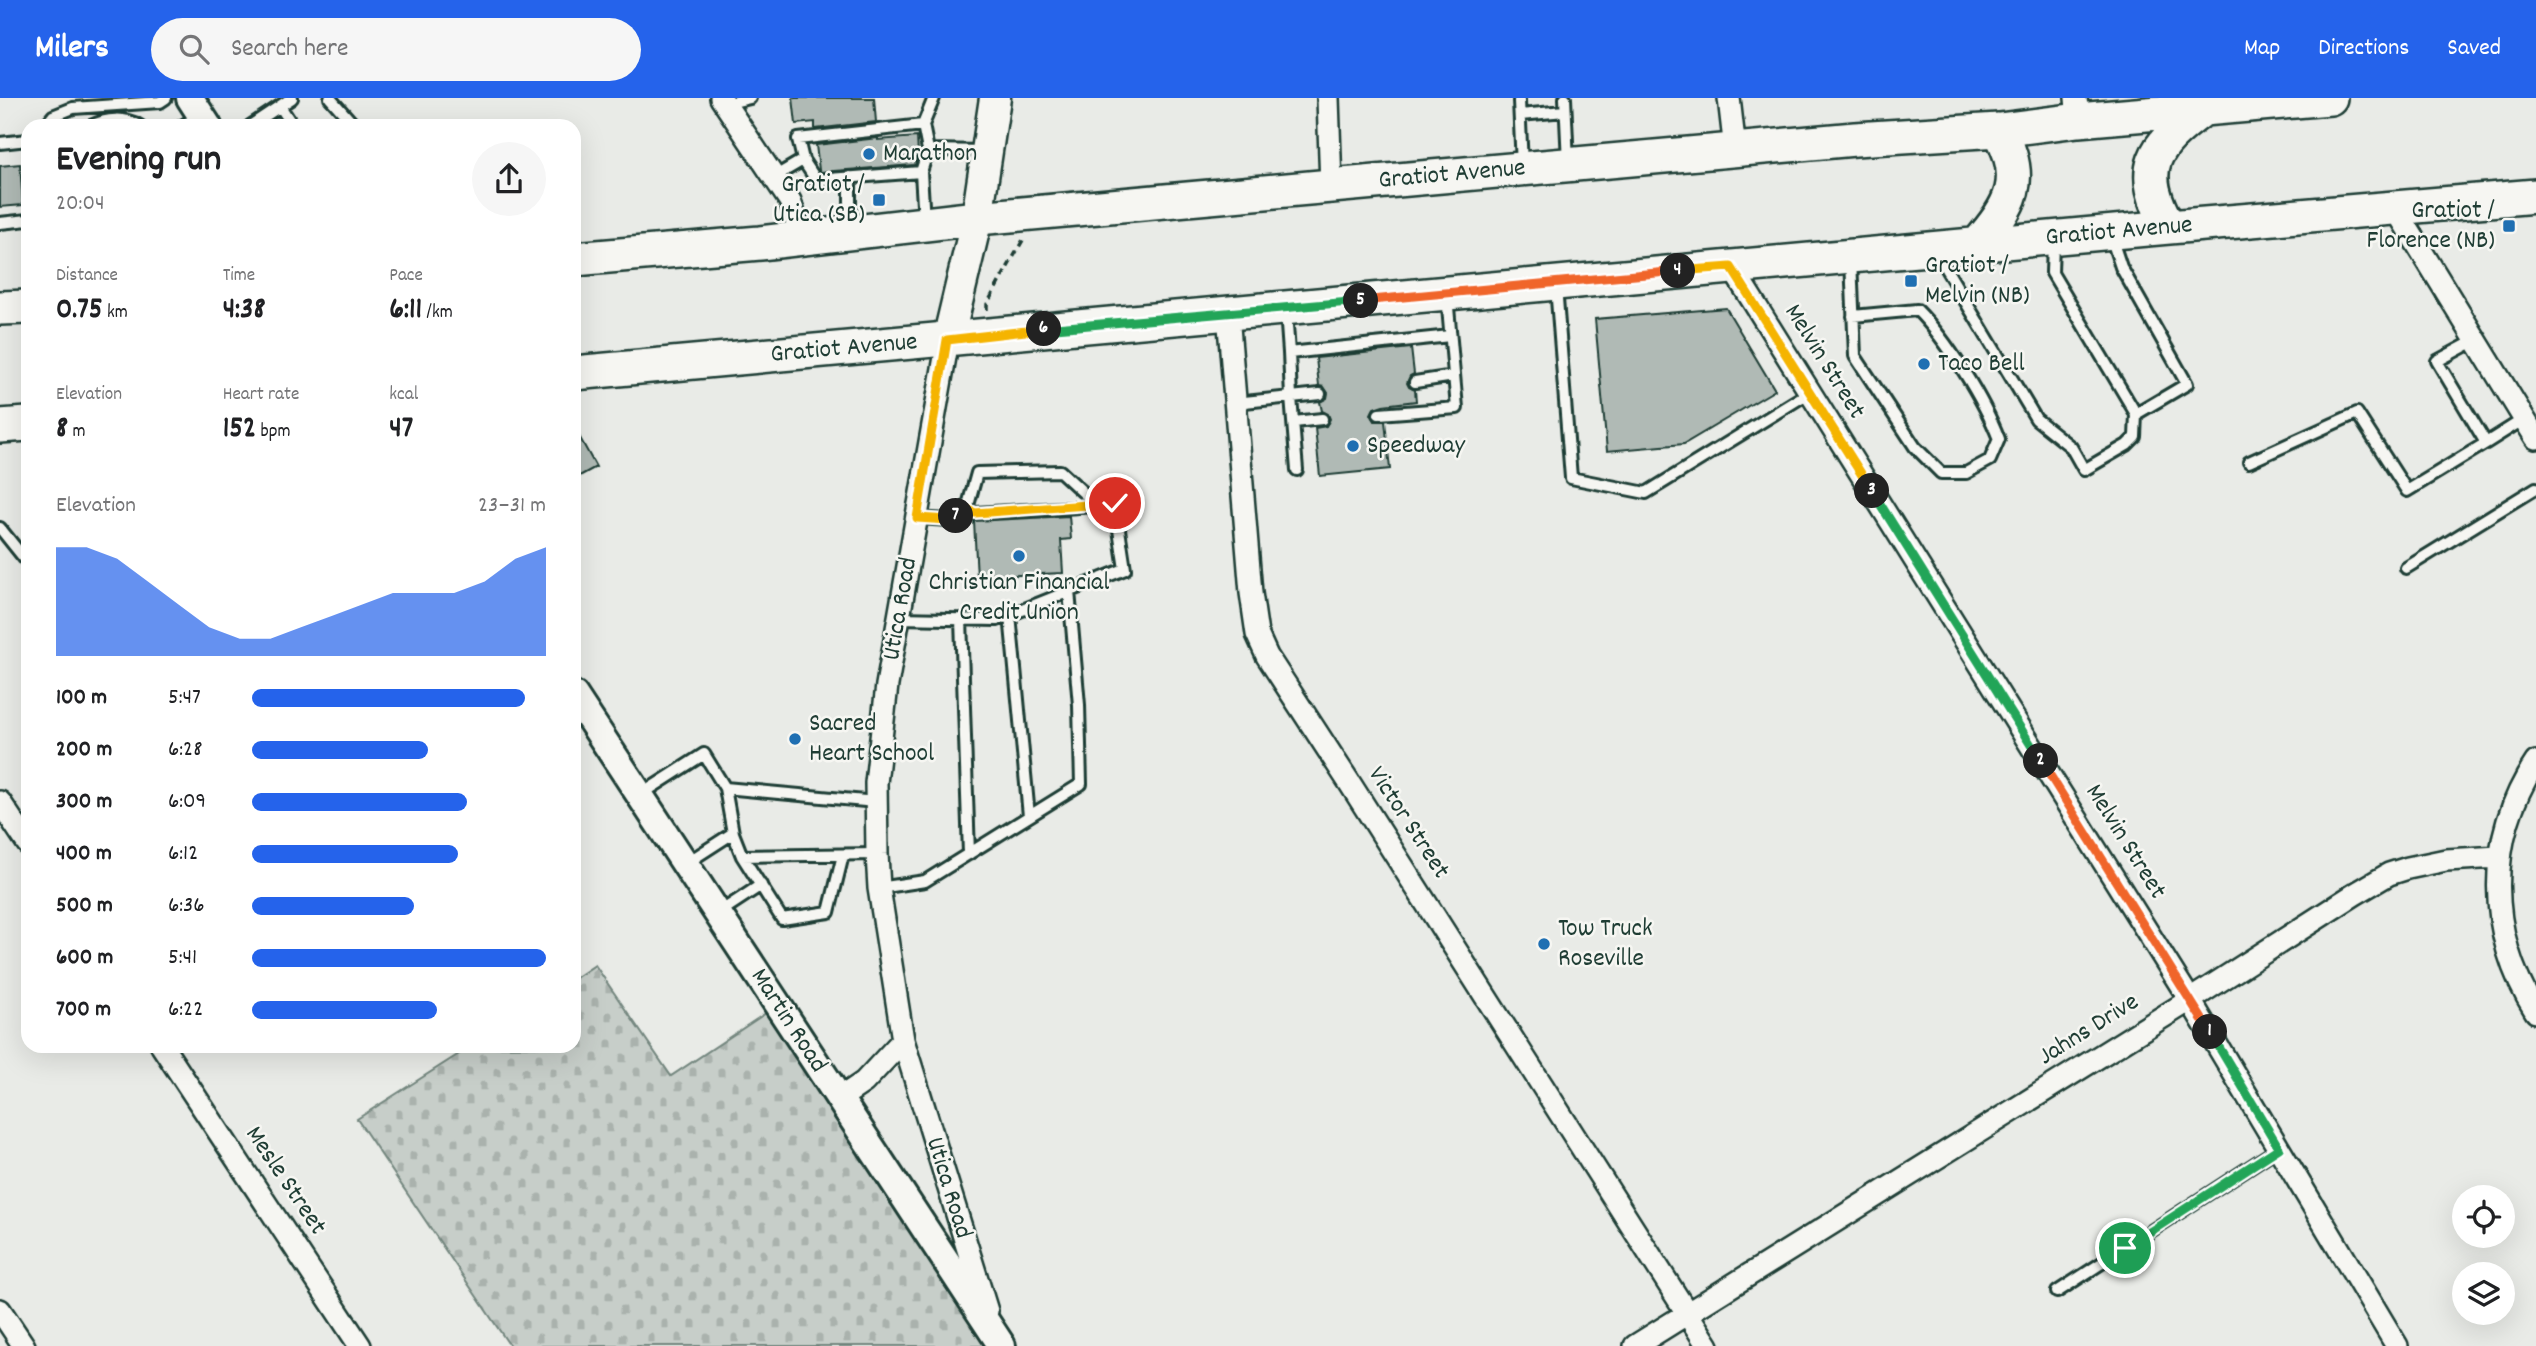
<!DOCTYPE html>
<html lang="en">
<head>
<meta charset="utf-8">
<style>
	:root { --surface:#fff; --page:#f6f6f6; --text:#202124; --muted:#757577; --accent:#2563eb }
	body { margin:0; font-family:Dekko,sans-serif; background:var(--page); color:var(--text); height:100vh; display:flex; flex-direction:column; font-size:26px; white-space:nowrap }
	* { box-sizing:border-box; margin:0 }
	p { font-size:23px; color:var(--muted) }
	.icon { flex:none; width:38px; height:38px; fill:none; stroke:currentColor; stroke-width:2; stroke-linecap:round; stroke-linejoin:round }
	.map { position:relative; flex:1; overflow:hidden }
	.panel { position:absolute; left:21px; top:21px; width:560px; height:934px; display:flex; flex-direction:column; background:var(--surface); border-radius:21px; box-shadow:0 7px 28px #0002 }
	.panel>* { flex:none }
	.controls { position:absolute; left:2452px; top:1087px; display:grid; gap:14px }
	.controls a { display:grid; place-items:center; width:63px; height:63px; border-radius:50%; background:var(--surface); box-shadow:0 7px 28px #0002; font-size:35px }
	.pin { position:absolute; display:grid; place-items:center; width:60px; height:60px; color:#fff; margin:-30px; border:4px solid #fff; border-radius:50%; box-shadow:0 2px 7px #0007 }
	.km { position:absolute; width:35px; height:35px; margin:-18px; border-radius:50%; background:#222; color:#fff; font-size:19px; line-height:35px; text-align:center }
	.round { display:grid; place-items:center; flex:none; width:74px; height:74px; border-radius:37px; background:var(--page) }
	.headline { display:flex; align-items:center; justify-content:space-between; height:119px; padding:0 35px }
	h1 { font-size:38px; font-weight:800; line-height:52px }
	.metrics { display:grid; grid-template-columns:repeat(3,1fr); gap:10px; height:119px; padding:7px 35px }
	.metrics div { display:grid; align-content:center }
	.metrics b { font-size:30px; font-weight:800 }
	.metrics small { font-size:19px; font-weight:400 }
	.metrics p { font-size:19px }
	.chart { height:196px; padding:14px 35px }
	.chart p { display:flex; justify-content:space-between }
	.chart svg { width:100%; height:126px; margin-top:7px; fill:var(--accent); opacity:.7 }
	ul { padding:0 35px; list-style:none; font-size:23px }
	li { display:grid; grid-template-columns:112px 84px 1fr; align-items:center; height:52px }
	li i { height:18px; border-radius:9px; background:var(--accent) }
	header { display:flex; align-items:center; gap:42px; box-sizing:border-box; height:98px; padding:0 35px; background:var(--accent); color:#fff }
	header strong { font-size:33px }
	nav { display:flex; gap:38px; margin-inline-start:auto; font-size:24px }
	.search { width:490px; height:63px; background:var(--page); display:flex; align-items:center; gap:18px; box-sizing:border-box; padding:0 24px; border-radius:38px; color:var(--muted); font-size:26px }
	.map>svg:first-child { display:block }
	.cemetery { fill:url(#cemetery-stones); stroke:#73867e; stroke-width:2 }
	.building { fill:#b0bab5; stroke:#1f3d34; stroke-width:2 }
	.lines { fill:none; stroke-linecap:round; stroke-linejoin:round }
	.service-casing { stroke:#1f3d34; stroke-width:16 }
	.minor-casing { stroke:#1f3d34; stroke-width:26 }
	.tertiary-casing { stroke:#1f3d34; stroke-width:32 }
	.secondary-casing { stroke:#1f3d34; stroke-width:35 }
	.primary-casing { stroke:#1f3d34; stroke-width:38 }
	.path { stroke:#1f3d34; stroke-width:3.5; stroke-dasharray:7 5; stroke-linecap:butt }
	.service { stroke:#f6f6f2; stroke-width:10 }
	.minor { stroke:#f6f6f2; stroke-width:21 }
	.tertiary { stroke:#f6f6f2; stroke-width:26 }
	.secondary { stroke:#f6f6f2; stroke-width:30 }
	.primary { stroke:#f6f6f2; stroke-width:33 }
	.split-1-casing { stroke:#fff; stroke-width:14 }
	.split-2-casing { stroke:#fff; stroke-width:14 }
	.split-3-casing { stroke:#fff; stroke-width:14 }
	.split-4-casing { stroke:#fff; stroke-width:14 }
	.split-5-casing { stroke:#fff; stroke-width:14 }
	.split-6-casing { stroke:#fff; stroke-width:14 }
	.split-7-casing { stroke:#fff; stroke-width:14 }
	.split-8-casing { stroke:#fff; stroke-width:14 }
	.split-1 { stroke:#22a559; stroke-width:9 }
	.split-2 { stroke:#f0652b; stroke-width:9 }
	.split-3 { stroke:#22a559; stroke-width:9 }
	.split-4 { stroke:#f5b400; stroke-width:9 }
	.split-5 { stroke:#f0652b; stroke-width:9 }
	.split-6 { stroke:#22a559; stroke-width:9 }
	.split-7 { stroke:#f5b400; stroke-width:9 }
	.split-8 { stroke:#f5b400; stroke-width:9 }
	.poi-dot { fill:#1f6fb2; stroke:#f6f6f2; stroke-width:2.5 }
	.labels { text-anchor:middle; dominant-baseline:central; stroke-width:5; stroke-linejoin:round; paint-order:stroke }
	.poi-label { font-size:26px; fill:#1f3d34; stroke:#f6f6f2; text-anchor:start }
	.street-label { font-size:26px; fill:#1f3d34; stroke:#f6f6f2 }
</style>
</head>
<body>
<header>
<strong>Milers</strong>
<div class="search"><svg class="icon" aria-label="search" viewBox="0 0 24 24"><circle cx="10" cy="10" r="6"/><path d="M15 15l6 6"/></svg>Search here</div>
<nav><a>Map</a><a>Directions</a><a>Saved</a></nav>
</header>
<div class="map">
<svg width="2536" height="1248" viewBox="0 0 2536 1248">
	<defs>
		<pattern id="cemetery-stones" width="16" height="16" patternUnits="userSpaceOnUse" patternTransform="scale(1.75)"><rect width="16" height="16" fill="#c7cec9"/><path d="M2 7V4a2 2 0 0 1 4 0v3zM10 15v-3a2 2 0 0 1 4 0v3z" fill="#aab2ad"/></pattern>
	</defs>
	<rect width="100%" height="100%" fill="#e9ebe7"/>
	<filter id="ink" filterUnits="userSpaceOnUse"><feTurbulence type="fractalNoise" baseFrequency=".0143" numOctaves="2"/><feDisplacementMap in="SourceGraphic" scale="14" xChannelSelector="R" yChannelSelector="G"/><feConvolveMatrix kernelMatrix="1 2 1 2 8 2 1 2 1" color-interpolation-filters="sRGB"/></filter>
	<g filter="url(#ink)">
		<!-- cemetery -->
		<path class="cemetery" d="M595,867l76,111 95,-63 219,333h-475l-153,-227 113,-72 104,-1v-67z"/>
		<!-- building -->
		<path class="building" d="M793,0h81l2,24 -61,7v-7l-19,2z
			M917,39l1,17 -3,11 -95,7 -1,-2 -3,-25 62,-7v2z
			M20,66l3,41 -23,2v-41z
			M1726,210l49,82 -91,54 -77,7 -12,-132z
			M1411,250l3,26 -4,2 -3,7 2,4 6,3 1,11 -33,4 -9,3 -3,6 4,7h10l5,48 -70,7 -5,-48 11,-2 4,-7 -2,-5 -6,-3 -2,-9 7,-4 1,-5 -4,-6 -5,-1 -3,-28z
			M574,329l22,40 -22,12z
			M1069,418l2,23 -10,1 2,33 -86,4 -3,-56z"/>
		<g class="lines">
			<!-- service casing -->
			<g class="service-casing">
				<path id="service" d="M330,0l25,28
					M1565,0l3,64
					M1519,3l3,65
					M725,6l25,-6
					M280,8l13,20
					M1520,17l45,-4
					M45,28l8,-10 20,-8 87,-6 6,-4
					M91,28c16,-8 34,-9 49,0
					M182,28l19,-11
					M250,28l42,-28
					M0,45l28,-3
					M928,52l57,1
					M803,62l13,20 105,-8
					M774,79l29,-17 -5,-21 125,-14
					M850,79v50
					M924,124l-3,-50 7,-22 -5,-25 11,-27
					M0,125l28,-3
					M2111,139l10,30 66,117 -51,30
					M1937,156l99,165 35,28 13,23 43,-25 8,-8 1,-23 -84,-141 1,-31
					M1851,161l4,97 60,91 26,26h25l24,-13 9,-21c-15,-39 -52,-99 -82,-129l-64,6
					M1556,188l15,192 75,15 164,-101
					M1286,213l3,42 161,-17
					M1289,255l2,44 29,-3
					M1415,284l39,-6
					M1235,305l56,-6 6,73
					M1379,316l78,-6 -10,-112
					M1294,324l28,-3
					M2486,345l38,-24
					M2249,364l108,-49 50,78 79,-48 -49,-82 39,-21
					M967,411l8,4 123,-7
					M0,430l28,35
					M2406,470l130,-80
					M1010,517l19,201
					M899,520l98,2 128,-51 -10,-66 -17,3 -38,-35 -83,2 -10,36 -18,11 -32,-2
					M961,521l8,235
					M640,697l64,-41 21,34
					M843,757l-14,57 -47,7 -40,-63 -9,-23 -8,-45 151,14
					M742,758l135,-2
					M685,766l48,-31
					M879,790l46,-7 156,-97 -2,-79 -10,-114
					M717,816l44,-29
					M2057,1194l222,-144"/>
			</g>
			<!-- minor casing -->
			<g class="minor-casing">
				<path id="minor" d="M721,0l69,103 12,37
					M1328,0l3,88
					M1729,0l6,52
					M2076,0l2,22
					M2395,110l141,230
					M1731,168l459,734 207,346
					M1228,216l23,279 6,41 10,22 82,126 359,564
					M948,242l-61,345 -11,98 1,71 2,34 24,152 84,271
					M2536,664c-51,77 -49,172 0,250
					M0,704l28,42
					M162,948l198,300
					M839,1001l25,-17 39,-42
					M0,1212l24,36
					M1635,1248l555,-346 165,-106 34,-20 19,-6 38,-8 53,-3"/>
			</g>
			<!-- tertiary casing -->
			<g class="tertiary-casing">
				<path id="tertiary" d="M190,0l18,28
					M574,597l428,651"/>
			</g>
			<!-- secondary casing -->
			<g class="secondary-casing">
				<path id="secondary" d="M948,242l29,-122 18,-120"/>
			</g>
			<!-- primary casing -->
			<g class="primary-casing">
				<path id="primary" d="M2169,129c-33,-58 -17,-80 33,-117
					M1977,147c35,-40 50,-66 22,-115
					M574,161l186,-16 217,-25 354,-32 524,-47 144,-9 79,-10 252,-22
					M0,210l28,-1
					M574,275l1595,-146 367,-31
					M0,328l28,-2"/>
			</g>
			<!-- path -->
			<path class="path" d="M987,212v-6l36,-64"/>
			<!-- service -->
			<use href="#service" class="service"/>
			<!-- minor -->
			<use href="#minor" class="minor"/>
			<!-- tertiary -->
			<use href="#tertiary" class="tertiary"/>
			<!-- secondary -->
			<use href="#secondary" class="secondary"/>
			<!-- primary -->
			<use href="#primary" class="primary"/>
		</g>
	</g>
	<g class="lines" filter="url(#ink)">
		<!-- split-1 casing -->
		<g class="split-1-casing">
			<path id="split-1" d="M2125,1150l154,-100 -69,-116"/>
		</g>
		<!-- split-2 casing -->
		<g class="split-2-casing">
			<path id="split-2" d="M2041,663l169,271"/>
		</g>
		<!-- split-3 casing -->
		<g class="split-3-casing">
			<path id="split-3" d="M1872,393l169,270"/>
		</g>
		<!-- split-4 casing -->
		<g class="split-4-casing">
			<path id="split-4" d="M1678,173l53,-4 141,224"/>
		</g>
		<!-- split-5 casing -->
		<g class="split-5-casing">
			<path id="split-5" d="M1361,203l317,-30"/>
		</g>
		<!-- split-6 casing -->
		<g class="split-6-casing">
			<path id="split-6" d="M1044,231l317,-28"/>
		</g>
		<!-- split-7 casing -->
		<g class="split-7-casing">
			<path id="split-7" d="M956,418l-7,4 -32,-2 30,-178 97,-11"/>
		</g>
		<!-- split-8 casing -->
		<g class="split-8-casing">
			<path id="split-8" d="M956,418l11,-7 8,4 140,-10"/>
		</g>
		<!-- split-1 -->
		<use href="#split-1" class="split-1"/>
		<!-- split-2 -->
		<use href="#split-2" class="split-2"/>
		<!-- split-3 -->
		<use href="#split-3" class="split-3"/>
		<!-- split-4 -->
		<use href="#split-4" class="split-4"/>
		<!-- split-5 -->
		<use href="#split-5" class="split-5"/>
		<!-- split-6 -->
		<use href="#split-6" class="split-6"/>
		<!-- split-7 -->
		<use href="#split-7" class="split-7"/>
		<!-- split-8 -->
		<use href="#split-8" class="split-8"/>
	</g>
	<!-- markers -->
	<g class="poi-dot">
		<circle cx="869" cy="56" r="7"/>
		<rect x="872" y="95" width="14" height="14" rx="3.5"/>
		<rect x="2502" y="121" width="14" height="14" rx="3.5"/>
		<rect x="1904" y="176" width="14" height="14" rx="3.5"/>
		<circle cx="1924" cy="266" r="7"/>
		<circle cx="1353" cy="348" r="7"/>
		<circle cx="1019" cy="458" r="7"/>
		<circle cx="795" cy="641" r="7"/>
		<circle cx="1544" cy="846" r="7"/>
	</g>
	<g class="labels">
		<!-- poi labels -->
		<g class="poi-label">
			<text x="883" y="56">Marathon</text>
			<text x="865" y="87" text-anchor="end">Gratiot /<tspan x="865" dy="30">Utica (SB)</tspan></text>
			<text x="2495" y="113" text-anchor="end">Gratiot /<tspan x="2495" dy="30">Florence (NB)</tspan></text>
			<text x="1925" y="168">Gratiot /<tspan x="1925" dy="30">Melvin (NB)</tspan></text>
			<text x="1938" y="266">Taco Bell</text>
			<text x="1367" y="348">Speedway</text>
			<text x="1019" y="485" text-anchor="middle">Christian Financial<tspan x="1019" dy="30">Credit Union</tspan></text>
			<text x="809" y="626">Sacred<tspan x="809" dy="30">Heart School</tspan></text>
			<text x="1558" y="831">Tow Truck<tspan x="1558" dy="30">Roseville</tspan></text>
		</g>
		<!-- street labels -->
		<g class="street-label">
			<text transform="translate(1452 77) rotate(-5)">Gratiot Avenue</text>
			<text transform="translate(2119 134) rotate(-5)">Gratiot Avenue</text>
			<text transform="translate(844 251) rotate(-5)">Gratiot Avenue</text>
			<text transform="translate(1824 264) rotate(58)">Melvin Street</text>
			<text transform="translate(901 511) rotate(-80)">Utica Road</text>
			<text transform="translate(1408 725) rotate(57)">Victor Street</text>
			<text transform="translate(2125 744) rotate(58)">Melvin Street</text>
			<text transform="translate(788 923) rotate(57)">Martin Road</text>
			<text transform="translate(2089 932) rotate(-32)">Jahns Drive</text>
			<text transform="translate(285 1083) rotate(56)">Mesle Street</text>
			<text transform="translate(948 1090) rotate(73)">Utica Road</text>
		</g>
	</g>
</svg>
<div class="controls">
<a><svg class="icon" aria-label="locate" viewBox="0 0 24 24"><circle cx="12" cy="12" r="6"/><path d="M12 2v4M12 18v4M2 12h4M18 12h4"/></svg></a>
<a><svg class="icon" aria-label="layers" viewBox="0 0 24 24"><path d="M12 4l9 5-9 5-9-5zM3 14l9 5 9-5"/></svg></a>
</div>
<div class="pin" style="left:2125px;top:1150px;background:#1e9e55"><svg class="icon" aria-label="arrive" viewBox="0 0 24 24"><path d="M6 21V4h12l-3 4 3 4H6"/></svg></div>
<div class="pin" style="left:1115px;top:405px;background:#d93025"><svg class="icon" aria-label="check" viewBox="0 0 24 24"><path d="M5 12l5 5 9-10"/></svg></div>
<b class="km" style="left:2210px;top:934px">1</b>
<b class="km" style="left:2041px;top:663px">2</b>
<b class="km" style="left:1872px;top:393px">3</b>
<b class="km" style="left:1678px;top:173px">4</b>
<b class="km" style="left:1361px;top:203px">5</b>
<b class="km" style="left:1044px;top:231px">6</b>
<b class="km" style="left:956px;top:418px">7</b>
<section class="panel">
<div class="headline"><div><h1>Evening run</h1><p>20:04</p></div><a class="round"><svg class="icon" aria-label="share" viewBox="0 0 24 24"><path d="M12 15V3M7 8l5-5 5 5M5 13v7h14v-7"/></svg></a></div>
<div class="metrics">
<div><p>Distance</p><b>0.75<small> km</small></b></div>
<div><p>Time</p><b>4:38</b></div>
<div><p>Pace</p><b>6:11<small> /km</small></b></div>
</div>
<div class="metrics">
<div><p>Elevation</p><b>8<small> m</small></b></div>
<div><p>Heart rate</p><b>152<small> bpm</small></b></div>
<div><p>kcal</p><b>47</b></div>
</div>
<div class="chart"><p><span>Elevation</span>23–31 m</p>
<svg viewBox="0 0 160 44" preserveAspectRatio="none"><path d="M0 44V6L10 6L20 10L30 18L40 26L50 34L60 38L70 38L80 34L90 30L100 26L110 22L120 22L130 22L140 18L150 10L160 6V44z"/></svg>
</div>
<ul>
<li><b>100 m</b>5:47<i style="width:93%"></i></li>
<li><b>200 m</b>6:28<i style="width:60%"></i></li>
<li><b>300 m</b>6:09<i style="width:73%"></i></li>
<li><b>400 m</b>6:12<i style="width:70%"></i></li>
<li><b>500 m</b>6:36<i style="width:55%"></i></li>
<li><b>600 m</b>5:41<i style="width:100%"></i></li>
<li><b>700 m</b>6:22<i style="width:63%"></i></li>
</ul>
</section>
</div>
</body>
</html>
